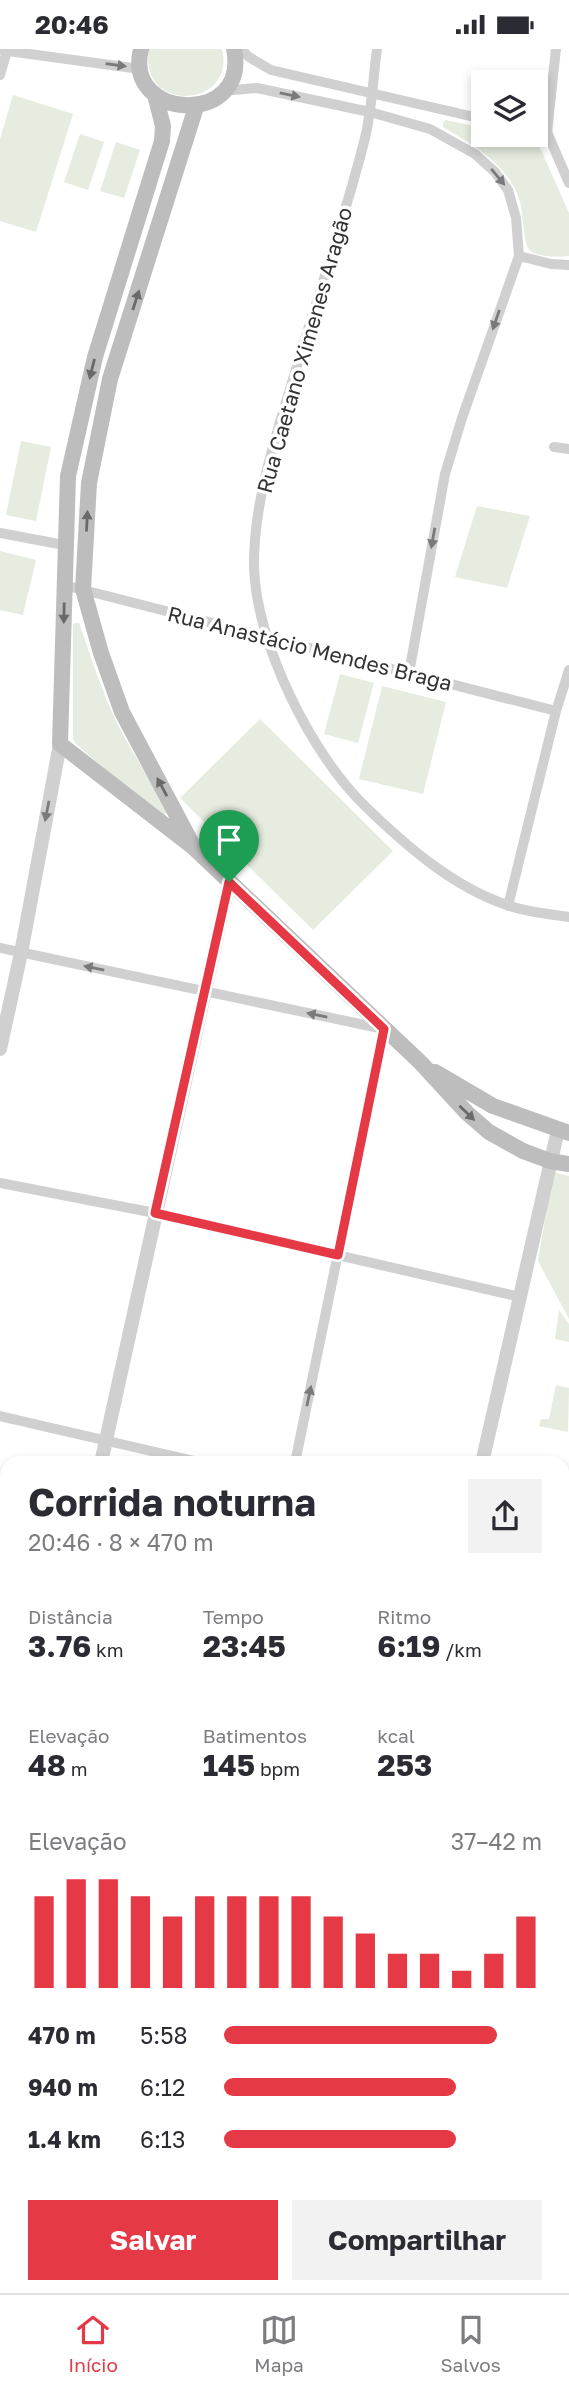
<!DOCTYPE html>
<html lang="pt">
<head>
<meta charset="utf-8">
<style>
	:root { --surface:#fff; --page:#f2f2f3; --text:#2b2b33; --muted:#7c7c81; --line:#e1e1e2; --accent:#e63946 }
	body { margin:0; font-family:"Golos Text",sans-serif; background:var(--page); color:var(--text); height:100vh; display:flex; flex-direction:column; font-size:26px; white-space:nowrap }
	* { box-sizing:border-box; margin:0 }
	p { font-size:23px; color:var(--muted) }
	.icon { flex:none; width:38px; height:38px; fill:none; stroke:currentColor; stroke-width:2; stroke-linecap:round; stroke-linejoin:round }
	.map { position:relative; flex:1; overflow:hidden }
	.details { position:absolute; left:0px; top:1407px; width:570px; height:838px; display:flex; flex-direction:column; background:var(--surface); border-radius:21px 21px 0 0; box-shadow:0 4px 10px #0003 }
	.details>* { flex:none }
	.tools { position:absolute; left:471px; top:21px; display:grid; gap:14px }
	.tools a { display:grid; place-items:center; width:77px; height:77px; border-radius:0px; background:var(--surface); box-shadow:0 4px 10px #0003; font-size:35px }
	.pin { position:absolute; display:grid; place-items:center; width:60px; height:60px; color:#fff; margin:-72px -30px; border-radius:50% 50% 50% 0; rotate:-45deg; box-shadow:0 0 7px #0007 }
	.pin .icon { rotate:45deg }
	.round { display:grid; place-items:center; flex:none; width:74px; height:74px; border-radius:0px; background:var(--page) }
	.summary { display:flex; align-items:center; justify-content:space-between; height:119px; padding:0 28px }
	h1 { font-size:38px; font-weight:700; line-height:52px }
	.figures { display:grid; grid-template-columns:repeat(3,1fr); gap:10px; height:119px; padding:7px 28px }
	.figures div { display:grid; align-content:center }
	.figures b { font-size:30px; font-weight:700 }
	.figures small { font-size:19px; font-weight:400 }
	.figures p { font-size:19px }
	.chart { height:196px; padding:14px 28px }
	.chart p { display:flex; justify-content:space-between }
	.chart svg { width:100%; height:126px; margin-top:7px; stroke:var(--accent); stroke-width:6 }
	.button { display:flex; gap:14px; margin-top:auto; padding:14px 28px }
	.button a { flex:1; height:80px; border-radius:0px; background:var(--accent); color:#fff; font-size:28px; font-weight:700; line-height:80px; text-align:center }
	.button a+a { background:var(--page); color:var(--text) }
	ul { padding:0 28px; list-style:none; font-size:23px }
	li { display:grid; grid-template-columns:112px 84px 1fr; align-items:center; height:52px }
	li i { height:18px; border-radius:9px; background:var(--accent) }
	.status { display:flex; justify-content:space-between; align-items:center; height:49px; padding:0 35px; background:var(--surface); direction:ltr }
	.status svg { height:19px; fill:currentColor }
	.menu { display:flex; justify-content:space-around; align-items:center; height:98px; border-top:2px solid var(--line); background:var(--surface); font-size:19px; color:var(--muted) }
	.menu a { display:grid; justify-items:center; gap:4px }
	.menu .selected { color:var(--accent) }
	.map>svg:first-child { display:block }
	.green { fill:#e6ecdf }
	.lines { fill:none; stroke-linecap:round; stroke-linejoin:round }
	.minor { stroke:#d0d0d0; stroke-width:10 }
	.tertiary { stroke:#d0d0d0; stroke-width:14 }
	.secondary { stroke:#bdbdbd; stroke-width:16 }
	.oneway { fill:#7a7a7a }
	.oneway2 { fill:#6a6a6a }
	.route-casing { stroke:#fff; stroke-width:14 }
	.route { stroke:#e63946; stroke-width:9 }
	.labels { text-anchor:middle; dominant-baseline:central; stroke-width:7; stroke-linejoin:round; paint-order:stroke }
	.street-label { font-size:21px; fill:#333; stroke:#fff }
</style>
</head>
<body>
<div class="status"><b>20:46</b><svg viewBox="0 0 49 12"><path d="M0 12V9h3v3zM5 12V6h3v6zM10 12V3h3v9zM15 12V0h3v12zM26 1h20v11H26zM47 4h2v5h-2z"/></svg></div>
<div class="map">
<svg width="569" height="2244" viewBox="0 0 569 2244">
	<rect width="100%" height="100%" fill="#fff"/>
	<!-- green -->
	<path class="green" d="M149,0h73c15,59 -84,66 -73,0z
		M13,46l60,19 -37,118 -36,-11v-82z
		M446,71l37,8v7c17,0 41,-4 55,8l31,70v43c-11,1 -34,2 -41,-8 -3,-4 -6,-34 -7,-43 -10,-39 -46,-59 -78,-78v-5z
		M80,85l24,8 -16,48 -24,-8z
		M116,93l24,8 -16,48 -24,-7z
		M21,392l30,6 -15,74 -30,-6z
		M477,457l53,10 -23,72 -52,-11z
		M0,502l36,9 -13,55 -23,-5z
		M75,574h4c12,34 23,69 39,102 15,30 34,57 49,86l-2,4 -8,-1 -81,-70 -3,-5v-115z
		M340,625l34,9 -16,60 -34,-9z
		M382,637l64,16 -23,92 -64,-15z
		M260,670l133,132 -80,79 -133,-132z
		M553,1123l16,4v143l-31,-58z
		M559,1261l10,14v18l-14,-3z
		M556,1336l13,3 -1,44 -29,-6 2,-7h8z"/>
	<g class="lines">
		<!-- minor -->
		<path class="minor" d="M241,0l8,8 22,13 212,49
			M377,0c-4,29 -5,60 -12,89 -20,80 -48,159 -71,238 -18,59 -41,128 -40,191 2,76 57,187 111,239 40,39 88,81 142,99 19,7 42,9 62,12
			M556,0l-9,83 22,51
			M0,1l140,19
			M0,26l7,-24
			M223,42l34,-3 113,24 60,17 45,25 20,18 13,18 8,28 3,38 -57,162 -17,56 -36,199
			M519,207l32,8 18,1
			M554,398l15,2
			M0,484l64,12
			M64,536l492,126
			M508,857l48,-195 13,-41
			M0,899l384,81 -89,434
			M0,1134l155,30 365,84
			M0,1367l203,47
			M564,1450l5,-24
			M564,1489l5,1
			M564,1965l5,1
			M0,2076l7,1
			M110,2244l2,-6
			M199,2244l1,-6"/>
		<!-- tertiary -->
		<path class="tertiary" d="M0,1000l21,-96 39,-209
			M101,1414l128,-581
			M482,1414l76,-333
			M0,1605l7,2
			M564,1726l5,1
			M0,1871l7,-33
			M301,2244l2,-6"/>
		<!-- secondary -->
		<path class="secondary" d="M141,0c-18,72 109,78 93,0
			M155,46l8,31 -1,15 -67,216 -27,119 -8,268 133,103 228,216 46,50 22,19 34,19 27,10 19,3
			M191,793l-69,-130 -21,-59 -18,-64 6,-106 21,-104 86,-272
			M435,1023l58,34 76,27"/>
	</g>
	<!-- one-way arrows -->
	<defs><path id="oneway-solid" d="M-6-.8H1V-3.2L6.5 0L1 3.2V.8H-6Z" transform="scale(1.75)"/></defs>
	<g class="oneway">
		<use href="#oneway-solid" transform="translate(116 16) rotate(8)"/>
		<use href="#oneway-solid" transform="translate(290 46) rotate(12)"/>
		<use href="#oneway-solid" transform="translate(498 128) rotate(50)"/>
		<use href="#oneway-solid" transform="translate(496 271) rotate(109)"/>
		<use href="#oneway-solid" transform="translate(433 489) rotate(100)"/>
		<use href="#oneway-solid" transform="translate(47 762) rotate(101)"/>
		<use href="#oneway-solid" transform="translate(94 919) rotate(-168)"/>
		<use href="#oneway-solid" transform="translate(317 966) rotate(-168)"/>
		<use href="#oneway-solid" transform="translate(309 1347) rotate(-78)"/>
	</g>
	<g class="oneway2">
		<use href="#oneway-solid" transform="translate(136 251) rotate(-72)"/>
		<use href="#oneway-solid" transform="translate(92 320) rotate(104)"/>
		<use href="#oneway-solid" transform="translate(87 472) rotate(-87)"/>
		<use href="#oneway-solid" transform="translate(64 564) rotate(91)"/>
		<use href="#oneway-solid" transform="translate(162 738) rotate(-118)"/>
		<use href="#oneway-solid" transform="translate(467 1064) rotate(44)"/>
	</g>
	<g class="lines">
		<!-- route casing -->
		<g class="route-casing">
			<path id="route" d="M229,833l155,147 -46,226 -183,-42z"/>
		</g>
		<!-- route -->
		<use href="#route" class="route"/>
	</g>
	<g class="labels">
		<!-- street labels -->
		<g class="street-label">
			<text transform="translate(304 301) rotate(-74)">Rua Caetano Ximenes Aragão</text>
			<text transform="translate(310 599) rotate(14)">Rua Anastácio Mendes Braga</text>
		</g>
	</g>
</svg>
<div class="tools">
<a><svg class="icon" aria-label="layers" viewBox="0 0 24 24"><path d="M12 4l9 5-9 5-9-5zM3 14l9 5 9-5"/></svg></a>
</div>
<div class="pin" style="left:229px;top:833px;background:#1e9e55"><svg class="icon" aria-label="arrive" viewBox="0 0 24 24"><path d="M6 21V4h12l-3 4 3 4H6"/></svg></div>
<section class="details">
<div class="summary"><div><h1>Corrida noturna</h1><p>20:46 · 8 × 470 m</p></div><a class="round"><svg class="icon" aria-label="share" viewBox="0 0 24 24"><path d="M12 15V3M7 8l5-5 5 5M5 13v7h14v-7"/></svg></a></div>
<div class="figures">
<div><p>Distância</p><b>3.76<small> km</small></b></div>
<div><p>Tempo</p><b>23:45</b></div>
<div><p>Ritmo</p><b>6:19<small> /km</small></b></div>
</div>
<div class="figures">
<div><p>Elevação</p><b>48<small> m</small></b></div>
<div><p>Batimentos</p><b>145<small> bpm</small></b></div>
<div><p>kcal</p><b>253</b></div>
</div>
<div class="chart"><p><span>Elevação</span>37–42 m</p>
<svg viewBox="0 0 160 44" preserveAspectRatio="none"><path d="M5 44V12M15 44V6M25 44V6M35 44V12M45 44V19M55 44V12M65 44V12M75 44V12M85 44V12M95 44V19M105 44V25M115 44V32M125 44V32M135 44V38M145 44V32M155 44V19"/></svg>
</div>
<ul>
<li><b>470 m</b>5:58<i style="width:86%"></i></li>
<li><b>940 m</b>6:12<i style="width:73%"></i></li>
<li><b>1.4 km</b>6:13<i style="width:73%"></i></li>
</ul>
<div class="button"><a>Salvar</a><a>Compartilhar</a></div>
</section>
</div>
<nav class="menu">
<a class="selected"><svg class="icon" aria-label="home" viewBox="0 0 24 24"><path d="M3 11l9-7 9 7M6 9v11h12V9"/></svg>Início</a>
<a><svg class="icon" aria-label="map" viewBox="0 0 24 24"><path d="M3 6l6-2 6 2 6-2v14l-6 2-6-2-6 2zM9 4v14M15 6v14"/></svg>Mapa</a>
<a><svg class="icon" aria-label="saved" viewBox="0 0 24 24"><path d="M7 4h10v16l-5-4-5 4z"/></svg>Salvos</a>
</nav>
</body>
</html>
